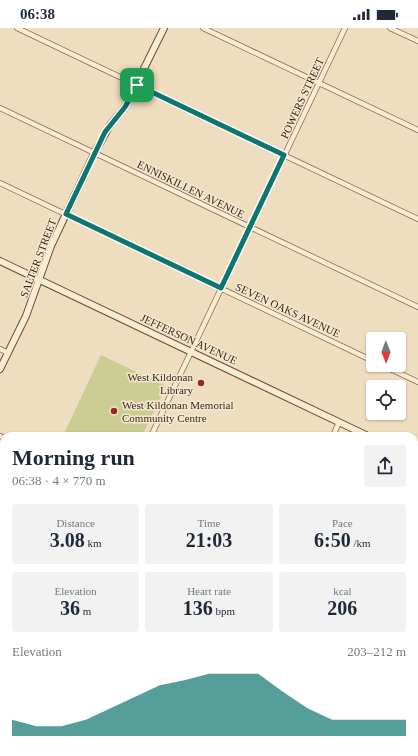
<!DOCTYPE html>
<html lang="en">
<head>
<meta charset="utf-8">
<style>
	:root { --surface:#fff; --page:#f2f2f3; --text:#1f2937; --muted:#747a83; --accent:#0f766e }
	body { margin:0; font-family:Georgia,serif; background:var(--page); color:var(--text); height:100vh; display:flex; flex-direction:column; font-size:15px; white-space:nowrap }
	* { box-sizing:border-box; margin:0 }
	p { font-size:13px; color:var(--muted) }
	.icon { flex:none; width:22px; height:22px; fill:none; stroke:currentColor; stroke-width:2; stroke-linecap:round; stroke-linejoin:round }
	.map { position:relative; flex:1; overflow:hidden }
	.sheet { position:absolute; left:0px; top:404px; width:418px; height:324px; display:flex; flex-direction:column; background:var(--surface); border-radius:12px 12px 0 0; box-shadow:0 1px 3px #0004 }
	.sheet>* { flex:none }
	.needle { width:26px; rotate:179deg }
	.buttons { position:absolute; left:366px; top:304px; display:grid; gap:8px }
	.buttons a { display:grid; place-items:center; width:40px; height:40px; border-radius:4px; background:var(--surface); box-shadow:0 1px 3px #0004; font-size:20px }
	.pin { position:absolute; display:grid; place-items:center; width:34px; height:34px; color:#fff; margin:-17px; border-radius:8px; box-shadow:0 2px 6px #0006 }
	.round { display:grid; place-items:center; flex:none; width:42px; height:42px; border-radius:4px; background:var(--page) }
	.headline { display:flex; align-items:center; justify-content:space-between; height:68px; padding:0 12px }
	h1 { font-size:22px; font-weight:600; line-height:30px }
	.figures { display:grid; grid-template-columns:repeat(3,1fr); gap:6px; height:68px; padding:4px 12px }
	.figures div { display:grid; align-content:center; border-radius:4px; background:var(--page); text-align:center }
	.figures b { font-size:20px; font-weight:600 }
	.figures small { font-size:11px; font-weight:400 }
	.figures p { font-size:11px }
	.chart { height:112px; padding:8px 12px }
	.chart p { display:flex; justify-content:space-between }
	.chart svg { width:100%; height:72px; margin-top:4px; fill:var(--accent); opacity:.7 }
	.status { display:flex; justify-content:space-between; align-items:center; height:28px; padding:0 20px; background:var(--surface); direction:ltr }
	.status svg { height:11px; fill:currentColor }
	.map>svg:first-child { display:block }
	.green { fill:#cccd93 }
	.lines { fill:none; stroke-linecap:round; stroke-linejoin:round }
	.street-casing { stroke:#886d57; stroke-width:6 }
	.secondary-casing { stroke:#6a4e3a; stroke-width:8 }
	.street { stroke:#faebd3; stroke-width:4.5 }
	.secondary { stroke:#faebd3; stroke-width:6 }
	.route-casing { stroke:#fff; stroke-width:8 }
	.route { stroke:#0f766e; stroke-width:5 }
	.poi-dot { fill:#992530; stroke:#f6e8cf; stroke-width:1.5 }
	.labels { text-anchor:middle; dominant-baseline:central; stroke-width:3; stroke-linejoin:round; paint-order:stroke }
	.street-label { font-size:11px; fill:#37271c; stroke:#f6e8cf }
	.poi-label { font-size:11px; fill:#37271c; stroke:#f6e8cf; text-anchor:end }
</style>
</head>
<body>
<div class="status"><b>06:38</b><svg viewBox="0 0 49 12"><path d="M0 12V9h3v3zM5 12V6h3v6zM10 12V3h3v9zM15 12V0h3v12zM26 1h20v11H26zM47 4h2v5h-2z"/></svg></div>
<div class="map">
<svg width="418" height="728" viewBox="0 0 418 728">
	<rect width="100%" height="100%" fill="#efddbf"/>
	<!-- green -->
	<path class="green" d="M101,327l65,31 -24,50h-79z"/>
	<g class="lines">
		<!-- street casing -->
		<g class="street-casing">
			<path id="street" d="M17,0l401,191
				M203,0l215,102
				M390,0l28,13
				M0,80l418,199
				M0,155l373,178
				M0,321l8,4
				M382,337l36,17
				M0,408l4,2
				M151,408l194,-408
				M333,408l6,-14
				M0,497l4,2
				M414,518l4,2
				M0,572l4,2
				M0,644l4,2
				M414,695l4,1
				M0,724l4,-9
				M166,724l9,4
				M318,724l9,4
				M180,728l1,-4"/>
		</g>
		<!-- secondary casing -->
		<g class="secondary-casing">
			<path id="secondary" d="M0,233l368,175
				M0,341l26,-53 25,-70 44,-94 15,-27 15,-18 39,-79
				M414,430l4,2
				M414,619l4,-9
				M362,728l2,-4"/>
		</g>
		<!-- street -->
		<use href="#street" class="street"/>
		<!-- secondary -->
		<use href="#secondary" class="secondary"/>
	</g>
	<g class="lines">
		<!-- route casing -->
		<g class="route-casing">
			<path id="route" d="M137,57l147,70 -63,133 -155,-74 39,-82 20,-25z"/>
		</g>
		<!-- route -->
		<use href="#route" class="route"/>
	</g>
	<!-- markers -->
	<g class="poi-dot">
		<circle cx="201" cy="355" r="4"/>
		<circle cx="114" cy="383" r="4"/>
	</g>
	<g class="labels">
		<!-- street labels -->
		<g class="street-label">
			<text transform="translate(302 70) rotate(-65)">POWERS STREET</text>
			<text transform="translate(191 161) rotate(26)">ENNISKILLEN AVENUE</text>
			<text transform="translate(38 230) rotate(-69)">SALTER STREET</text>
			<text transform="translate(288 282) rotate(25)">SEVEN OAKS AVENUE</text>
			<text transform="translate(189 311) rotate(25)">JEFFERSON AVENUE</text>
		</g>
		<!-- poi labels -->
		<g class="poi-label">
			<text x="193" y="349">West Kildonan<tspan x="193" dy="13">Library</tspan></text>
			<text x="122" y="377" text-anchor="start">West Kildonan Memorial<tspan x="122" dy="13">Community Centre</tspan></text>
		</g>
	</g>
</svg>
<div class="buttons">
<a><svg class="needle" viewBox="-14 -14 28 28"><path d="M0-13l5 13h-10z" fill="#e53935"/><path d="M0 13l5-13h-10z" fill="#747a83"/></svg></a>
<a><svg class="icon" aria-label="locate" viewBox="0 0 24 24"><circle cx="12" cy="12" r="6"/><path d="M12 2v4M12 18v4M2 12h4M18 12h4"/></svg></a>
</div>
<div class="pin" style="left:137px;top:57px;background:#1e9e55"><svg class="icon" aria-label="arrive" viewBox="0 0 24 24"><path d="M6 21V4h12l-3 4 3 4H6"/></svg></div>
<section class="sheet">
<div class="headline"><div><h1>Morning run</h1><p>06:38 · 4 × 770 m</p></div><a class="round"><svg class="icon" aria-label="share" viewBox="0 0 24 24"><path d="M12 15V3M7 8l5-5 5 5M5 13v7h14v-7"/></svg></a></div>
<div class="figures">
<div><p>Distance</p><b>3.08<small> km</small></b></div>
<div><p>Time</p><b>21:03</b></div>
<div><p>Pace</p><b>6:50<small> /km</small></b></div>
</div>
<div class="figures">
<div><p>Elevation</p><b>36<small> m</small></b></div>
<div><p>Heart rate</p><b>136<small> bpm</small></b></div>
<div><p>kcal</p><b>206</b></div>
</div>
<div class="chart"><p><span>Elevation</span>203–212 m</p>
<svg viewBox="0 0 160 44" preserveAspectRatio="none"><path d="M0 44V34L10 38L20 38L30 34L40 27L50 20L60 13L70 10L80 6L90 6L100 6L110 17L120 27L130 34L140 34L150 34L160 34V44z"/></svg>
</div>
</section>
</div>
</body>
</html>
